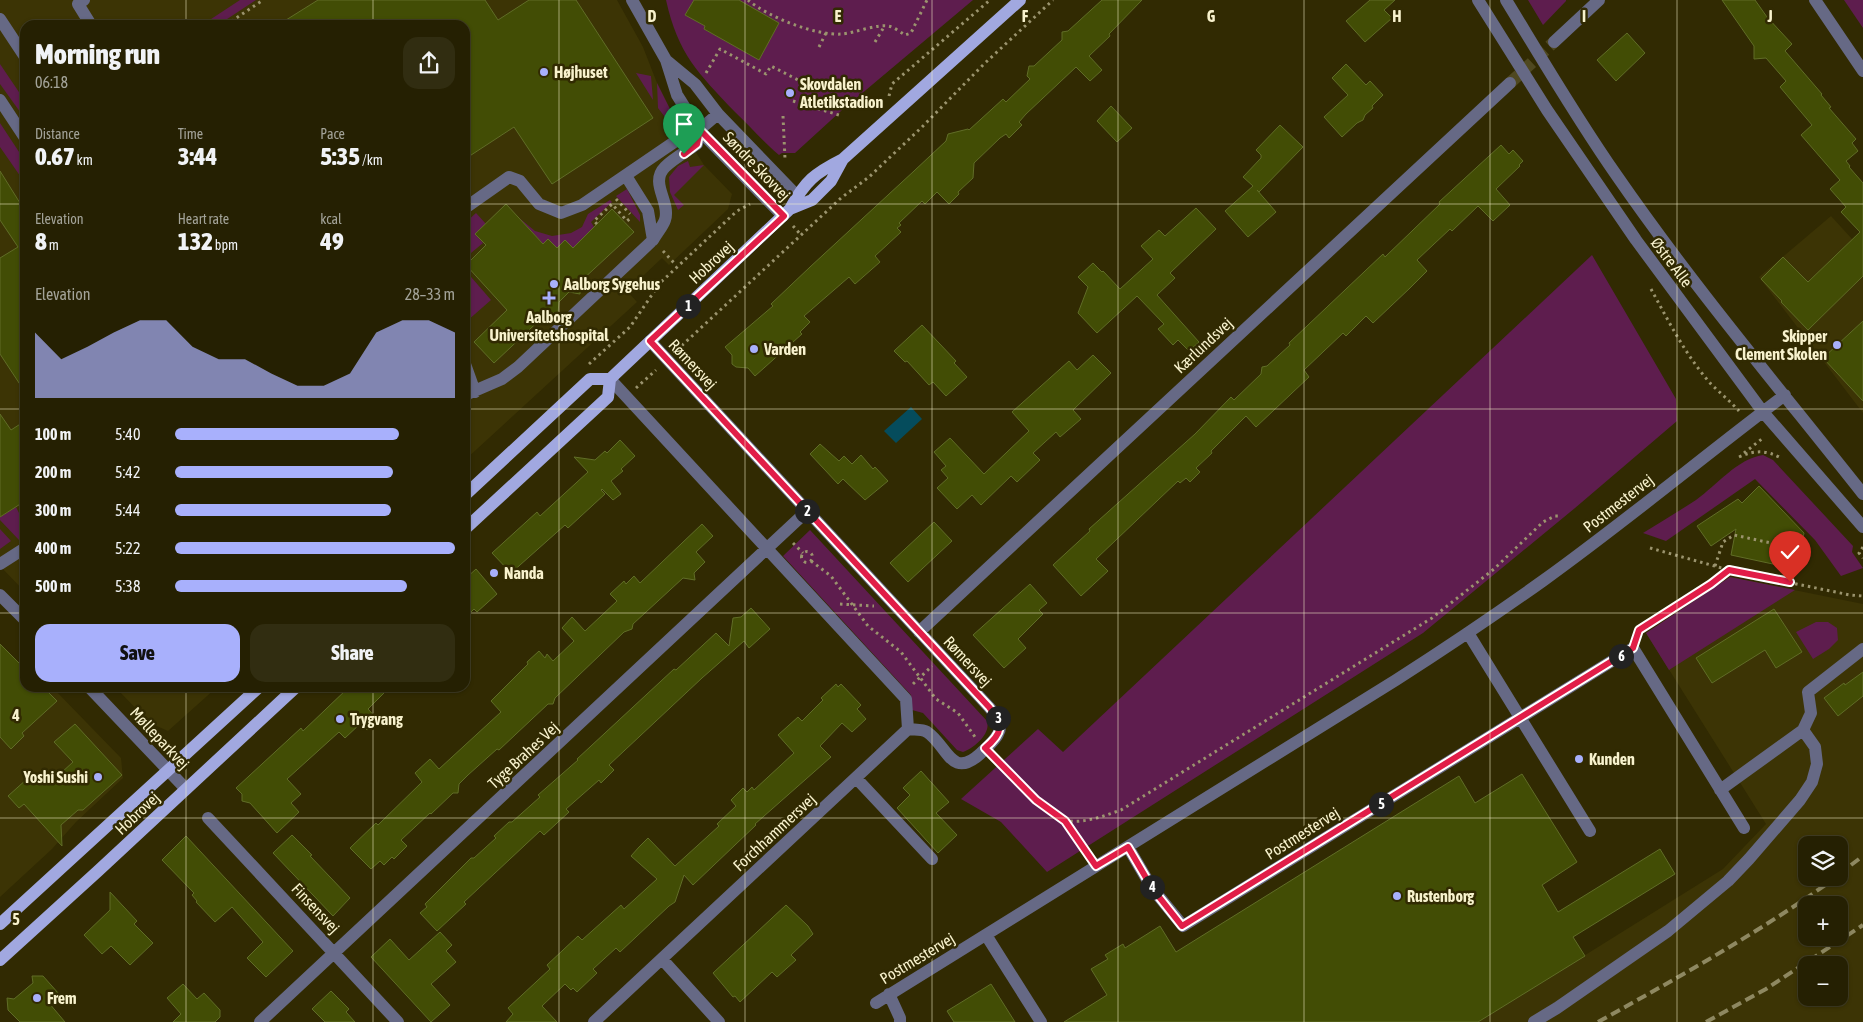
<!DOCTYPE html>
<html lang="en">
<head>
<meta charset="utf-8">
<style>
	:root { --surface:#252002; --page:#312d11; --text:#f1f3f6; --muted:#a3a399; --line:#423e24; --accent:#a8b0fc }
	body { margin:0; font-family:"Asap Condensed",sans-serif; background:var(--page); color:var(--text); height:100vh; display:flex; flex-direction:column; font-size:19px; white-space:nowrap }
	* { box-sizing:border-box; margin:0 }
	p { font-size:16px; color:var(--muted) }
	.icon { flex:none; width:28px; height:28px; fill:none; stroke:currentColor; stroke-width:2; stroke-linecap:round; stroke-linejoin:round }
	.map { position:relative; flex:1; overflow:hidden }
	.drawer { position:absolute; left:20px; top:20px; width:450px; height:672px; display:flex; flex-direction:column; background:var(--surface); border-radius:15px; box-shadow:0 1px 4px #0004,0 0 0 1px var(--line) }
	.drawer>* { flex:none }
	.fabs { position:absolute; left:1798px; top:836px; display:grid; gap:10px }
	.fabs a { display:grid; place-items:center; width:50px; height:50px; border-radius:10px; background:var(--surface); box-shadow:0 1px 4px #0004,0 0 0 1px var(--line); font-size:25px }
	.pin { position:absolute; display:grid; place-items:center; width:42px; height:42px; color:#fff; margin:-51px -21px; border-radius:50% 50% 50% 0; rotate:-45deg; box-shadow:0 0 5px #0007 }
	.pin .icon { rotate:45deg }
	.km { position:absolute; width:25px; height:25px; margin:-12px; border-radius:50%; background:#222; color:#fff; font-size:14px; line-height:25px; text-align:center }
	.round { display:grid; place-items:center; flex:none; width:52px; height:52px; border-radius:15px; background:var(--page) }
	.head { display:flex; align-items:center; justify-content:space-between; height:85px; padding:0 15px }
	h1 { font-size:28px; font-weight:800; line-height:38px }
	.metrics { display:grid; grid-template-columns:repeat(3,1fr); gap:8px; height:85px; padding:5px 15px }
	.metrics div { display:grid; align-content:center }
	.metrics b { font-size:25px; font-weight:800 }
	.metrics small { font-size:14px; font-weight:400 }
	.metrics p { font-size:14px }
	.chart { height:140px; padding:10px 15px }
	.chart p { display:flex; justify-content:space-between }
	.chart svg { width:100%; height:90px; margin-top:5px; fill:var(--accent); opacity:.7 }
	.button { display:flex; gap:10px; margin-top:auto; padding:10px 15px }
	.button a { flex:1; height:58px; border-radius:15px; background:var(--accent); color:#111; font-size:20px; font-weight:800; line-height:58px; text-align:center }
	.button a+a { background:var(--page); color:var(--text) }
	ul { padding:0 15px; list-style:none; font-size:16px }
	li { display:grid; grid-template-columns:80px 60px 1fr; align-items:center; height:38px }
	li i { height:12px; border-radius:6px; background:var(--accent) }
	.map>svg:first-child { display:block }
	.built { fill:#3c3405; fill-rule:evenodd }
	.green { fill:#5e1d4e }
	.water { fill:#054c5c }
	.building { fill:#424d05; stroke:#606d27 }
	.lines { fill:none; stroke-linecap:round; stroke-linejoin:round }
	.minor-tunnel { stroke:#4f4820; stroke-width:12; stroke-dasharray:12 6; stroke-linecap:butt }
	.path { stroke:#9b946e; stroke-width:3; stroke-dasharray:2.5 4; stroke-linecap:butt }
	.minor { stroke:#666985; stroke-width:12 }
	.major { stroke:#a1a8e0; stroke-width:12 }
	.rail { stroke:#8e8861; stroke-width:4; stroke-dasharray:10 5; stroke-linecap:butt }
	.route-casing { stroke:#fff; stroke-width:10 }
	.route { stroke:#e11d48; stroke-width:6 }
	.grid { fill:none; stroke:#f8f2cd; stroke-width:1; stroke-opacity:0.55 }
	.poi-dot { fill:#a8b0fc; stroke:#312a02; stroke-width:2 }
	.labels { text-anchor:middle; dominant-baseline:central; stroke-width:5; stroke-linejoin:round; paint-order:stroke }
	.poi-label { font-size:16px; font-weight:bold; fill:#f8f2cd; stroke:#312a02; text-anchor:start }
	.street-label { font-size:16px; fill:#f8f2cd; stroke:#312a02 }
	.grid-label { font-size:16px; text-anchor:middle; font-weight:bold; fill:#f8f2cd; stroke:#312a02; stroke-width:5; stroke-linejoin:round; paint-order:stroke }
</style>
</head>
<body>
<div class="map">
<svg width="1863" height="1022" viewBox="0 0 1863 1022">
	<rect width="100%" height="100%" fill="#312a02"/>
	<!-- built -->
	<path class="built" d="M0,0h617l26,47 14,36 19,38 28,44 28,29 -4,15 -59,56 -7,-7 -35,33 10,11 -172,158v-435h-440v567l-25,-26z
		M1831,216l32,35v162l-104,-136z
		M1730,577l133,27v418h-385l245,-153 43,-45 -120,-191zM1806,845h33v33h-33zM1806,905h33v33h-33zM1806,965h33v33h-33z
		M25,662v26h28l68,70 2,20 -47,44 -24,27 -52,48v-213z
		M116,688h100l-48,43 -18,-8z"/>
	<!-- green -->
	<path class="green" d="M240,0h16l-38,25h-16z
		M666,0h307l-132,111 -46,42h-13l-3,2c-16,-13 -29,-29 -44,-43 -37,-39 -57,-58 -69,-112z
		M1528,0h38v1l-23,24z
		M1844,0h19v28z
		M0,64l25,37v14l-2,1 -23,-32z
		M636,73l15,3 2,24z
		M657,83l19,38 -5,4 -13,-17z
		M0,123l25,38v22l-25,-36z
		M688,161l2,6 14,-2 -30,30 10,10 -6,5 -8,-18 -1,-15 9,-11z
		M627,189l13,26v7l-24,-26z
		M610,200l2,2 -21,20 3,5 -21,21 -8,-8 -8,8 -9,-9 -5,5 -25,-27 17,14 17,5 19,-3 11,-6 6,-13z
		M476,213l10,11 -11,10 8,9 -12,10 -6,-6v-24z
		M1592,255l84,144 1,22 -102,87 -152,125 -376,239 -46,-50 -40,-23 77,-70 25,23z
		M465,270l26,30 -24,21 -2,-5z
		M1763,455l10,5 80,86 -1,6 11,16 -22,8 -26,-36 -60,-61 -89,62 -23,-8c18,-11 36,-22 53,-33 21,-15 41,-41 67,-45z
		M16,507l9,18 -6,15 -19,-20v-3z
		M0,529l11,12 -11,8z
		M810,530l177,191c4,13 -13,27 -24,31l-6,-2 -34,-37 -11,-3 -1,-15 -128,-139z
		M1730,577l65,13 -126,80 -23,-37z
		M1816,622h12l9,6 1,12 -9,9 -16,10 -17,-27z"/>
	<!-- water -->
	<path class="water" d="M911,407l11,12 -26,24 -12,-12z"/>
	<!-- building -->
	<path class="building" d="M318,0h167l13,20 31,-20h47l77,118 -101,66 -38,-57 -49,32v-134h-187z
		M694,0h45l40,23 -20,37 -55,-31 1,-3 -20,-11z
		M1102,0h40l-33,34 1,2 -21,20 13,14 -12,11 -14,-14 -50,47 -7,8 3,3 -13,13 -3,-4 -6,4 -26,25 -1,15 -15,14 1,2 -10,10 -12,-12 -12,12 -3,-3 -23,22 2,2 -4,3 4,4 -26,24 5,6 -25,22 -6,-7 -45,39 6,6 -10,10 2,2 -47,42 -7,-8 -12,-1 -4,-3v-9l-7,-8 48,-41 -2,-2 39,-37 104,-96 32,-30 2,-7 20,-5 1,1 34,-31 3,3 24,-23 -3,-3 2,-10h5l28,-26v-8l6,-1z
		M1370,0h25l-11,10 8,8 -27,24 -19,-21z
		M1722,0h33l12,17 25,27 -7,7 37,43 -1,1 10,12 -2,1 27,31 -4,4 6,8 -12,10 4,5 -1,1 14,16v93l-55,54 -27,-28 1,-1 -21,-22 22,-22 25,25 52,-50 -19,-20 5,-5 -16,-18 10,-9 -39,-45 11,-10 -32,-38 6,-6 -20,-23 -12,1v-13z
		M1627,33l18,20 -29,28 -19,-21z
		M1346,64l20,21 4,-4 13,14 -11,11 1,2 -8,7 -2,5 -6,3 -15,14 -18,-20 24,-22 -16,-17z
		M1111,106l21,22 -15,14 -20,-21z
		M1280,125l23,22 -44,45 -2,-2 19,22 -28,25 -23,-26 28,-25 -10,-9 18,-19v-3l-5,-5z
		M1501,145l8,9 4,-4 10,11 -4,4 1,1 -24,23 14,16 -17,16 -15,-15 -26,25 -2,-2 -33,31 10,11 -17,17 -37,35 -7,-7 -20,20 -3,-3 -39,37 5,7 -53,50 -10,-11 -35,35 1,2 -16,15 4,4 -10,10 -4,-4 -6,5 -2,-2 -82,78 12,12 -27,25 -28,-31 37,-34 -1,-2 106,-95 36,-37 3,3 27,-26 1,-7 5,-1 23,-21 -1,-2 94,-89 2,3 55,-53 -1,-2z
		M0,171l25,40v181l-25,-38v-96l18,-11 -18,-27z
		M506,204l37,40 5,-5 9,9 8,-8 8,8 39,-39 22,23 -53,49 -1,13 -11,-2 -10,10 -1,11h-11l-53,50 -20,-21 33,-32 -41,-45 20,-20 -11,-11z
		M1196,208l20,21 -46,44 5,5 -18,17 42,47 -10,9 -11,-11 -5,5 -15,-16 6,-5 -27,-28 -40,37 -19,-20 10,-26 -10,-10 15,-14 9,9 1,-1 17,18 33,-30 -12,-13 18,-16 6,6z
		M1863,321v80l-40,-43z
		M922,325l34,36 -2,2 13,14 -21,19 -13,-14 -4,3 -22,-24 -2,1 -11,-11z
		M1093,355l18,18 -38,37 8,9 -21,18 -4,-5 -23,21 7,7 -23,22 -6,-6 -30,29 -9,-10 -15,14 -20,-21 11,-10 -7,-8 5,-4 -12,-14 16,-14 34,36 45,-43 -17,-19 57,-51 8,9z
		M0,414l11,16 14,-9v80l-25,16z
		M620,440l15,16 -14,13 2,2 -12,10 10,13 -8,6 -11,-11 -1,1 4,4 -37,34 -3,-3 -54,48 -19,-20 45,-41 3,4 48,-44 -14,-15 21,3 10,-9 2,2z
		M820,444l19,17 5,-5 8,8 9,-9 12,14 2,-2 13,14 -23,19 -22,-21 -5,5 -28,-30z
		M1759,486l45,47 -8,36 -65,-14 5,-26 -25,17 -14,-20 41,-27 4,4z
		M934,522l18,19 -44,41 -18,-19z
		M702,524l11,12 -17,16 9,10 -11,11 1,7 -12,-2 -50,46 -1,5 -8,3 -69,66 -2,6h-5l-49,46 -2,-1 -29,26 -9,9 -1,9h-5l-22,21 -1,-1 -29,27 6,6 -13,13 -2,-2 -8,8 -4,-4 -9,8 -21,-21 26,-25 2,2 44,-43 -7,-9 15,-14 9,10 62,-57 -10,-11 37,-37 -1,-2 12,-11 6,7 2,-4 6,7 21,-20 -12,-13 10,-11 13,14 32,-30 -7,-7 14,-13 2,3 8,-8 6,7z
		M476,569l21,25 -20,18 -3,-3 -9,9v-39z
		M1030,584l17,19 -8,7 4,4 -25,25 8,9 -22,20 -31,-33z
		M751,608l19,21 -21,19 -5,-7 -42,37 -93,87 5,5 -13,13 -2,-3 -33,29 3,3 -25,23 -4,-4 -76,71 2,2 -29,27 -17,-18 7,-6 -2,-3 46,-46h3l22,-20 -2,-2 15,-14h3l28,-25 -2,-2 40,-35 -1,-1 97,-90 2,1 40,-37 13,13 4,-28 8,-1z
		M1774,609l28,43 -26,16 -11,-18 -53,33 -16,-25z
		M0,644l25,25v19h19l13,13 -35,32 2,3 -13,13 -11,-12z
		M1863,672v24l-25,20 -14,-18 20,-15 1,2z
		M836,684l2,3 3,-3 20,21 -4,4 9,10 -14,13 -10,-9 -22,23 11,11 -76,67 1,1 -63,60 -9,-10 -9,27 -6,4 -49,46 -4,-4 -23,21 4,4 -20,19 -4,-4 -2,2 -6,-6 -23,22 15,16h-51l7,-8 -5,-6 42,-39 -3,-4 31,-29 4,4 39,-35 3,4 33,-30 -26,-23 8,-9 9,-9 27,28 44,-40 -2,-2 19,-18 -5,-6 12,-12 4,4 5,-5 2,3 40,-37 -16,-18 20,-18 4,4 21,-21 -2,-2z
		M348,688h41l-21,21 10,11 -11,10 -6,-7 -16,15 -6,-6 -52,47 14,15 -10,9 8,9 -22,21 -27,-30 -8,-2v-7l-6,-6 65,-60 2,3z
		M75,724l47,51 -39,35h-5l-17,15 1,21 -38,-42 -5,4 -11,-12 19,-17 13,5 5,-4 4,4 24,-22 -19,-20z
		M921,771l28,31 -13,11 21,22 -19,18 -41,-45 13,-13 -7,-7z
		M1522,774l55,88 -35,23 16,27 102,-63 15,25 -102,63 12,19 -107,66h-414l43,-27 -16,-26 17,-10 -3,-4 18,-11 2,4 35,-22 16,26 283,-176 16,27z
		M292,835l20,20 -2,1 40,42 -17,18 -60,-63z
		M186,836l107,115 -27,26 -19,-19 16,-16 -31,-35 -17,15 -19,-20 1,-1 -5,-6 2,-2 -32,-33z
		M110,892l27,29 -3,3 19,19 -23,22 -19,-19 -9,8 -18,-19 26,-25z
		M786,905l22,21 5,8 -22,21 5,5 -19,17 -5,-5 -32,30 -5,-6 -2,1 -20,-24z
		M440,932l12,13 -6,6 10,11 -25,22 19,21 -19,17 -60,-65 19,-18 19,21z
		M32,976h11l16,18 -10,9 16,19h-45l-12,-12 -1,-12 7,1 19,-16z
		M183,984l14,15 7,-6 16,17v7l-5,5h-42l8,-8 -14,-16z
		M991,984l24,38h-61l-7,-11z
		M331,991l18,18 -3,3 9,10h-30l-13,-13z"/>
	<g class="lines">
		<!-- minor-tunnel -->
		<path class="minor-tunnel" d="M1510,83l44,-41"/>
		<!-- path -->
		<path class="path" d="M748,0c20,17 68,36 94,34 12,-1 35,-10 46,-8 6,1 12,6 17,9l6,-2 16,-33
			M226,25l37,-25
			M875,42l9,-15
			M819,47l7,-14
			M706,73l14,-24 46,25 5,-8 31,16
			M889,96l3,-12 98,-84
			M793,101l49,15
			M783,116l2,43
			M616,199l14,15
			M597,224l-3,-3 18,-17 15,17 5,-4
			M793,226l8,9
			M663,251l12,13
			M1651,289c18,33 35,67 60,95 9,9 19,17 28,27
			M677,350l164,-152 28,-21 53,-50 62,-63 69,-64
			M589,364l41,-37 30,-44 77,-72 13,-7
			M636,388l20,-18
			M1744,453l19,-15
			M1739,457c16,-7 27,-7 42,1
			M793,543l10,10
			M1863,547l-4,6 4,5
			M1650,548l79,22 121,25 13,1
			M801.5 557a5.5 5.5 0 1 1 11 0a5.5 5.5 0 1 1-11 0Z
			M811,561l20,15 37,50 33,26 35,47 22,14 17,24
			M1715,566l8,-24 11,-7 60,13
			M840,604l34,2
			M1637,636l2,-5 72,-47 18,-14
			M913,684l19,-18
			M996,760c13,13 56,59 71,61 19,2 37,-5 54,-11l311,-192 62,-49 49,-47 12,-6h6
			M1066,821l22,32"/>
		<!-- minor -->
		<path class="minor" d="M84,0l-6,4 13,21
			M632,0l34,60 11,35 22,35 84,86
			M1478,0l69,110 89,130 127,172 100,115
			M1506,0c36,59 71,119 111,176 76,110 163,213 246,318
			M1815,0l48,71
			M0,19l25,38
			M1554,42l45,-42
			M666,60l29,24 23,30 79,82
			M0,100l25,38
			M626,176l22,35 5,29
			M465,208l44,-31 11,4 19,23 22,9 21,-8 104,-71 13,-4 19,-16
			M650,341l339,366c6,7 15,17 9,27 -4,8 -11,13 -18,20 -29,26 -33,-9 -53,-22 -5,-3 -13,-2 -19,-3
			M465,364l10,28
			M610,379l296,320 2,30
			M465,395l37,-16 16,-12 135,-127c4,-7 10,-14 12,-20 6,-18 -16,-37 0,-53 9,-9 21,-15 32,-23l2,-14
			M0,564l25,-16
			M0,595l25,25
			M919,632l591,-549
			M1468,633l122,198
			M90,688l96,101
			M856,778l76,81
			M1720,790l83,-60 8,-17 -3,-21 55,-43
			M208,818l190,204
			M1128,847l24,41 31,38 450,-278 111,180
			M986,935l55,87
			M662,959l57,63
			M889,994l11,24v4
			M876,1003l520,-323c50,-32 99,-65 148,-100 82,-59 160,-124 241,-185
			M260,1022l547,-511
			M594,1022l314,-293
			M1534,1022l23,-14 111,-77 60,-50 21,-22 51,-59 12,-18 5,-18 -2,-17 -12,-17"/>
		<!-- major -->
		<path class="major" d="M790,209l22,-9 19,-19 12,-22
			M465,495l125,-116h20
			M465,529l143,-132 2,-18 180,-170c15,-28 25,-36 53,-50l177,-159
			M0,924l258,-236
			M0,960l98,-89 197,-183"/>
		<!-- rail -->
		<path class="rail" d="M1839,874l24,-18
			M1598,1022c81,-45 162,-90 237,-144
			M1706,1022l60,-33 97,-64"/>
	</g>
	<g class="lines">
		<!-- route casing -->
		<g class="route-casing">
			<path id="route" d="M684,154l13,-10 3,-14 84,86 -134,125 339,366c15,18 14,26 -4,41l51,52 29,21 31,45 32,-19 24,41 30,38 451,-278 6,-18 72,-46 18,-14 61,12"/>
		</g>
		<!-- route -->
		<use href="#route" class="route"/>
	</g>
	<!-- grid -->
	<path class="grid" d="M186,0v25M373,0v25M559,0v1022M745,0v1022M932,0v1022M1118,0v1022M1304,0v1022M1490,0v1022M1677,0v1022M0,204h25M465,204h1398M0,409h25M465,409h1398M0,613h25M465,613h1398M186,688v334M373,688v334M0,818h1863"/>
	<!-- markers -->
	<g class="poi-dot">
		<circle cx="544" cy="72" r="5"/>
		<circle cx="790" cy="93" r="5"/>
		<circle cx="554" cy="284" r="5"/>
		<path d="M546.5 290.5h5v5h5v5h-5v5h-5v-5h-5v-5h5z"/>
		<circle cx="1837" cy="345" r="5"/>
		<circle cx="754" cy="349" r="5"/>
		<circle cx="494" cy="573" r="5"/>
		<circle cx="340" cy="719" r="5"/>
		<circle cx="1579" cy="759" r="5"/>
		<circle cx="98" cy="777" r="5"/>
		<circle cx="1397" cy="896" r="5"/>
		<circle cx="37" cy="998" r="5"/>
	</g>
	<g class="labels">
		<!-- poi labels -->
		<g class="poi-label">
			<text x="554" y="72">Højhuset</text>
			<text x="800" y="84">Skovdalen<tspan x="800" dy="18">Atletikstadion</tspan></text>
			<text x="564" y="284">Aalborg Sygehus</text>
			<text x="549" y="317" text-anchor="middle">Aalborg<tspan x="549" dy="18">Universitetshospital</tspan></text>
			<text x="1827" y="336" text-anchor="end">Skipper<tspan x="1827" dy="18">Clement Skolen</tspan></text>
			<text x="764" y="349">Varden</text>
			<text x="504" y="573">Nanda</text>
			<text x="350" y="719">Trygvang</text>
			<text x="1589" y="759">Kunden</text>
			<text x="88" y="777" text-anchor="end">Yoshi Sushi</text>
			<text x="1407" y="896">Rustenborg</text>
			<text x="47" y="998">Frem</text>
		</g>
		<!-- street labels -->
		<g class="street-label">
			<text transform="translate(757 166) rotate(46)">Søndre Skovvej</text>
			<text transform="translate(711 262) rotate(-43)">Hobrovej</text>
			<text transform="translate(1672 262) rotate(53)">Østre Alle</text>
			<text transform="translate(1203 345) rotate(-43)">Kærlundsvej</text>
			<text transform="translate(693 364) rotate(47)">Rømersvej</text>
			<text transform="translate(1618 503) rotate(-38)">Postmestervej</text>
			<text transform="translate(968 661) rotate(47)">Rømersvej</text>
			<text transform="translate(160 738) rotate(47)">Mølleparkvej</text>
			<text transform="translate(523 755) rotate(-43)">Tyge Brahes Vej</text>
			<text transform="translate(137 813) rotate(-43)">Hobrovej</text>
			<text transform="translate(774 832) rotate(-43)">Forchhammersvej</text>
			<text transform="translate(1302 833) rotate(-32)">Postmestervej</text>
			<text transform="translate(316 908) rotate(47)">Finsensvej</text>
			<text transform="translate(917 958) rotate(-31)">Postmestervej</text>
		</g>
	</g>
	<g class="grid-label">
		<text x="652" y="22">D</text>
		<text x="838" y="22">E</text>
		<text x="1025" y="22">F</text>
		<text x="1211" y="22">G</text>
		<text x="1397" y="22">H</text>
		<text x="1584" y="22">I</text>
		<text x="1770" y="22">J</text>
		<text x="16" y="721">4</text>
		<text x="16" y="925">5</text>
	</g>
</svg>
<div class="fabs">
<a><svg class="icon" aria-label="layers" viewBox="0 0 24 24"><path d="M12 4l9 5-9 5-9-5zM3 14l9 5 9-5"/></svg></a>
<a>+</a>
<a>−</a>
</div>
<div class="pin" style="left:684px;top:154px;background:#1e9e55"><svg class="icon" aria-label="arrive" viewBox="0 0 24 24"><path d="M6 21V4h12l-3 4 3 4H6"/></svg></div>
<div class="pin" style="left:1790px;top:582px;background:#d93025"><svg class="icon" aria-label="check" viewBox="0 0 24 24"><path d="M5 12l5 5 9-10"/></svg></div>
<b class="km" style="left:688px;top:306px">1</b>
<b class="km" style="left:807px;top:511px">2</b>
<b class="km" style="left:998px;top:718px">3</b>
<b class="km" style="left:1152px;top:887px">4</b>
<b class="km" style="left:1381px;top:804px">5</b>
<b class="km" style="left:1621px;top:656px">6</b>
<section class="drawer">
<div class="head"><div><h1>Morning run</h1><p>06:18</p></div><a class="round"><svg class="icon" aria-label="share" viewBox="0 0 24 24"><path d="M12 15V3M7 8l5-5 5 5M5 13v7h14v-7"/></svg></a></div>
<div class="metrics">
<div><p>Distance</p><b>0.67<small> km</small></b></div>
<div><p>Time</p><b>3:44</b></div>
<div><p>Pace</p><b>5:35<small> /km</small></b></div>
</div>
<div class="metrics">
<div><p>Elevation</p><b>8<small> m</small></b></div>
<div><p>Heart rate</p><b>132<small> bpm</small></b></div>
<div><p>kcal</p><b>49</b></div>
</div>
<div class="chart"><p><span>Elevation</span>28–33 m</p>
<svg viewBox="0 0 160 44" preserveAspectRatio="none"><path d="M0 44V12L10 25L20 19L30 12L40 6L50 6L60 19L70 25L80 25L90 32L100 38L110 38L120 32L130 12L140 6L150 6L160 12V44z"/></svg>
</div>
<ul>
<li><b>100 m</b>5:40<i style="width:80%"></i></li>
<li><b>200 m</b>5:42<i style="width:78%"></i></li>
<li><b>300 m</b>5:44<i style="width:77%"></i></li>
<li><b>400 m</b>5:22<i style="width:100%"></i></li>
<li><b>500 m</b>5:38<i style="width:83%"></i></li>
</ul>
<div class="button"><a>Save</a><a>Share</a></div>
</section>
</div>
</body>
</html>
